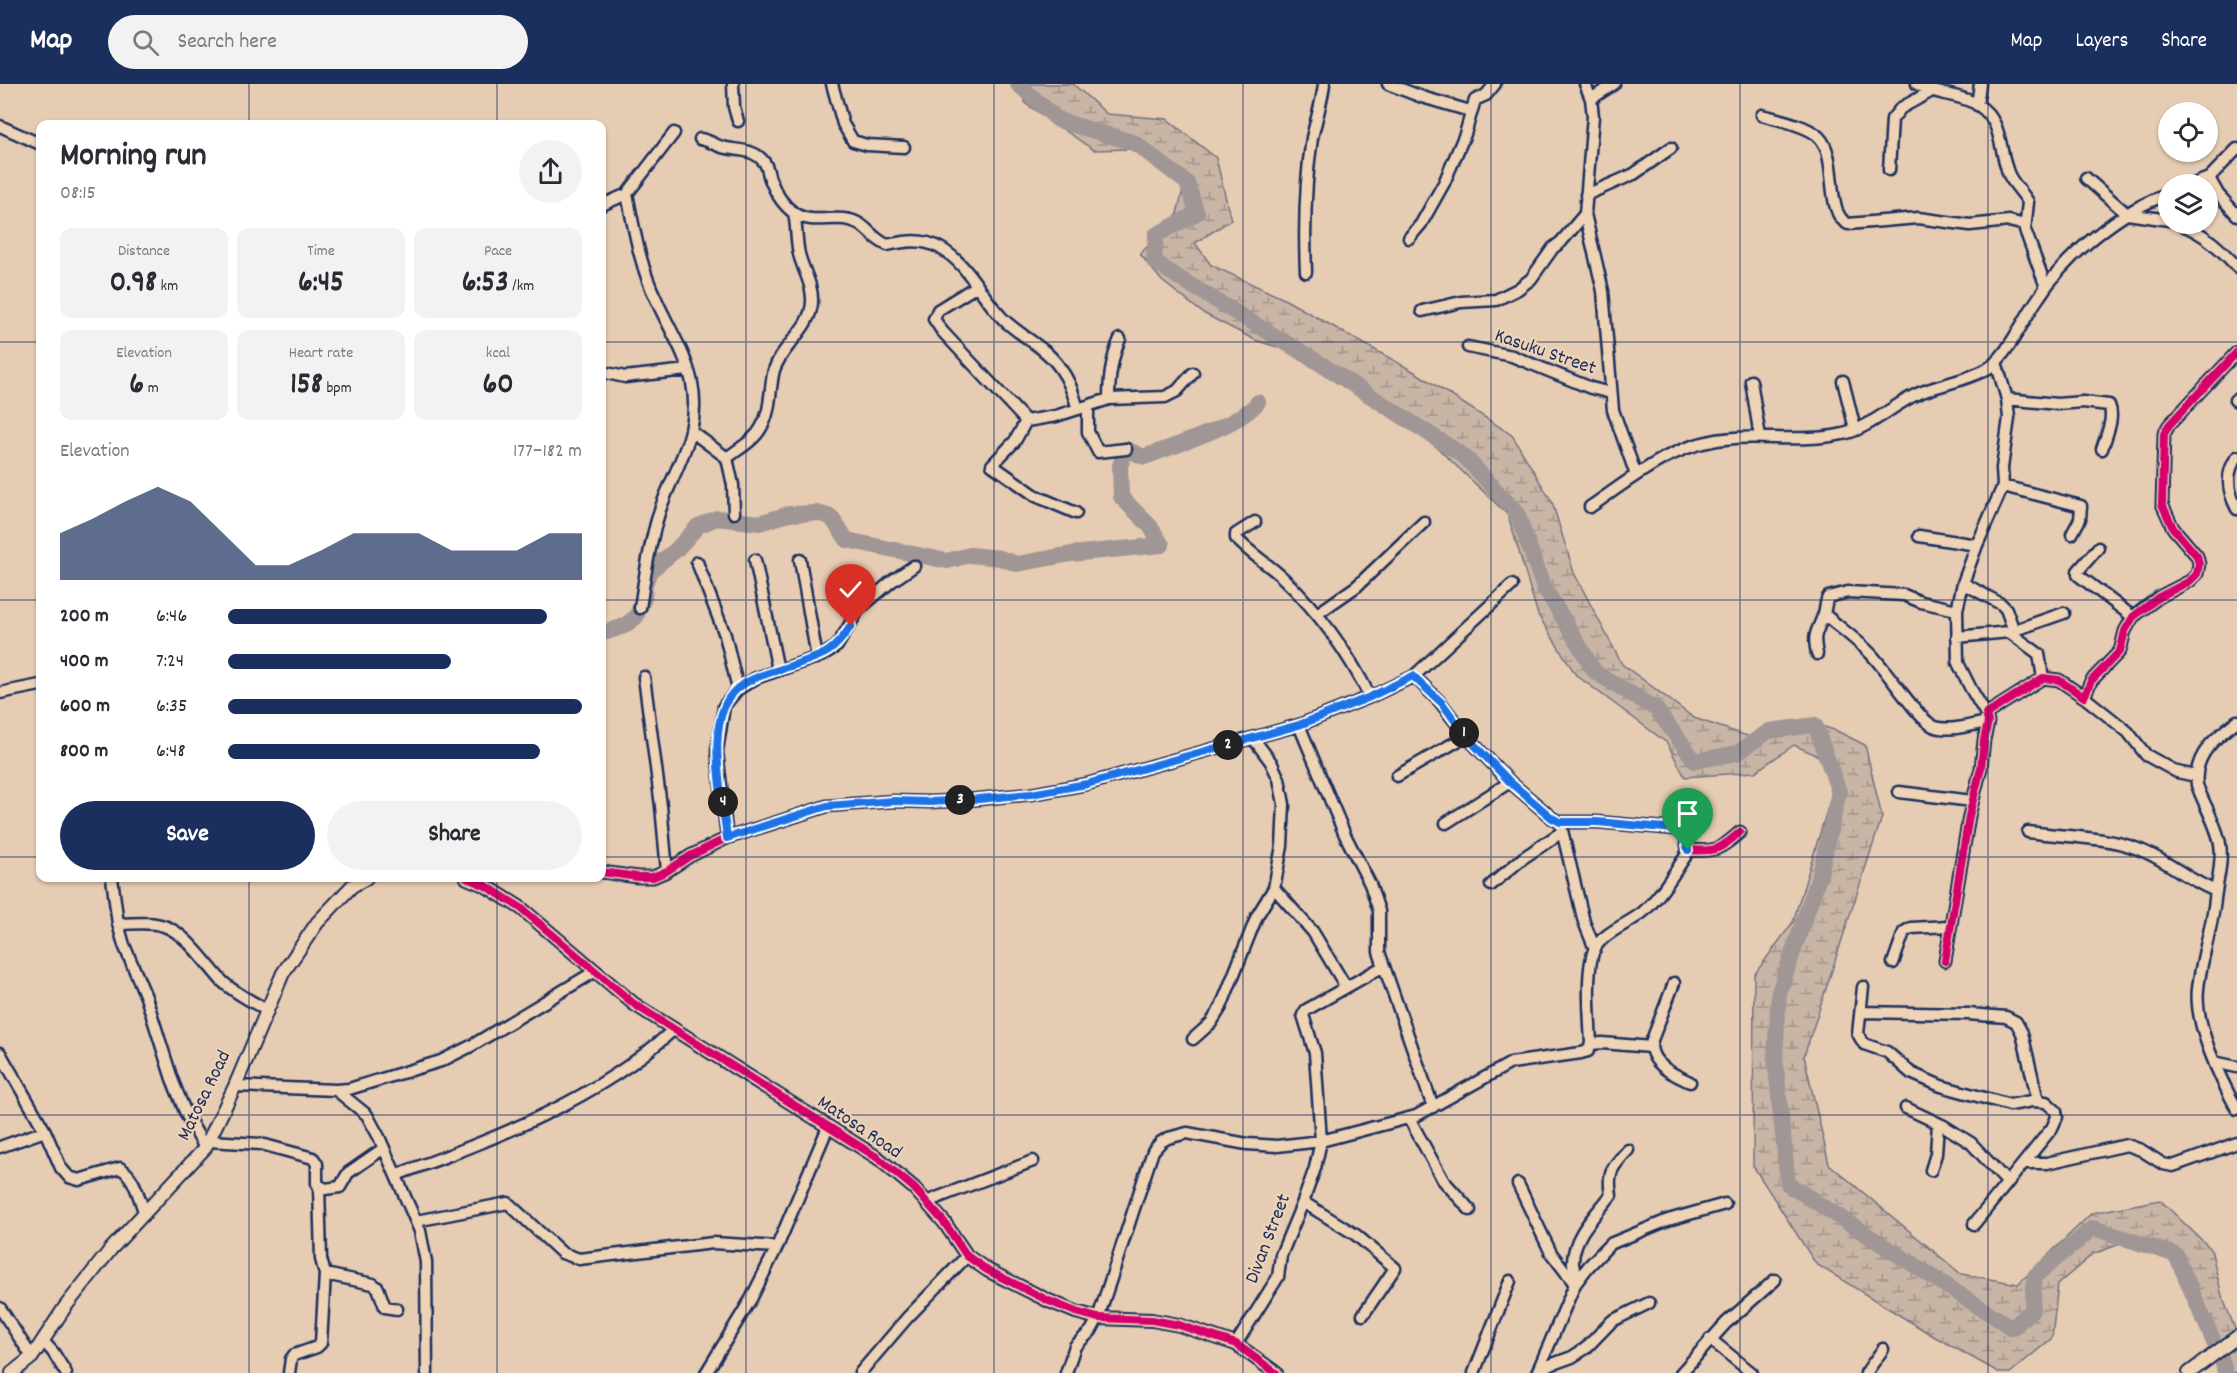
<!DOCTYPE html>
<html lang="en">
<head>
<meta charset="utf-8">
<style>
	:root { --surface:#fff; --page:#f2f2f3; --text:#2b2b33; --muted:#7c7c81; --accent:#1b2f5e }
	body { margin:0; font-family:Dekko,sans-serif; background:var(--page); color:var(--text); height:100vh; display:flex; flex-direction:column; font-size:22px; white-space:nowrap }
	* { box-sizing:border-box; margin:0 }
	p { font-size:20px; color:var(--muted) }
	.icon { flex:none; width:33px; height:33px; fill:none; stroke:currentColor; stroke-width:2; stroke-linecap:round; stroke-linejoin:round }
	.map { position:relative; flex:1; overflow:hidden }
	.side { position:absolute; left:36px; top:36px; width:570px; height:762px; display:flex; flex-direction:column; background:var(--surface); border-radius:12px; box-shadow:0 2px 4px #0004 }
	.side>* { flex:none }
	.buttons { position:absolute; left:2158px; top:18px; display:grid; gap:12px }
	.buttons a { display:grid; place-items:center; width:60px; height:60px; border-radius:50%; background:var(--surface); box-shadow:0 2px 4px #0004; font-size:30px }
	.pin { position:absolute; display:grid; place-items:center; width:51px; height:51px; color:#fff; margin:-62px -26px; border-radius:50% 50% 50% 0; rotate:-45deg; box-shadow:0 0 6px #0007 }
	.pin .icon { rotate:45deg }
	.km { position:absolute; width:30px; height:30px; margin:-15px; border-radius:50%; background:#222; color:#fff; font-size:16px; line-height:30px; text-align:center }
	.round { display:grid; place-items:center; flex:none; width:63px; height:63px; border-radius:32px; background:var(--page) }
	.overview { display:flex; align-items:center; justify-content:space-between; height:102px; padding:0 24px }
	h1 { font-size:33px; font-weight:800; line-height:45px }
	.stats { display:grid; grid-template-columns:repeat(3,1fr); gap:9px; height:102px; padding:6px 24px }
	.stats div { display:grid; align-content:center; border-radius:12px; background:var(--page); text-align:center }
	.stats b { font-size:30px; font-weight:800 }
	.stats small { font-size:16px; font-weight:400 }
	.stats p { font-size:16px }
	.chart { height:168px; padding:12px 24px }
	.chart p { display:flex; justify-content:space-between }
	.chart svg { width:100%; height:108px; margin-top:6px; fill:var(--accent); opacity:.7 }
	.cta { display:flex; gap:12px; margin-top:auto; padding:12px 24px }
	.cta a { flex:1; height:69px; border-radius:36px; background:var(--accent); color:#fff; font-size:24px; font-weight:800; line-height:69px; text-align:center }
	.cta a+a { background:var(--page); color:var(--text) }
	ul { padding:0 24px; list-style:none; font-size:20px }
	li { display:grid; grid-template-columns:96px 72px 1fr; align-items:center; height:45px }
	li i { height:15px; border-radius:8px; background:var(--accent) }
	header { display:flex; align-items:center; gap:36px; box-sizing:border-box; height:84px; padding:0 30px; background:var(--accent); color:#fff }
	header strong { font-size:28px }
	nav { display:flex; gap:33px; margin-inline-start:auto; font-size:21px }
	.search { width:420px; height:54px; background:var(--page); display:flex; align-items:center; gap:15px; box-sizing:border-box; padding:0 21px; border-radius:33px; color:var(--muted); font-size:22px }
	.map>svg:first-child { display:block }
	.wetland { fill:url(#wetland-marsh); stroke:#727282; stroke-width:1.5 }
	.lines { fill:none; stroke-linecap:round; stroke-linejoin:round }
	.river { stroke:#a09695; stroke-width:16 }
	.minor-casing { stroke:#1b2f5e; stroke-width:15 }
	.tertiary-casing { stroke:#1b2f5e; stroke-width:16 }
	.minor { stroke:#eed3b5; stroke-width:10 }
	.tertiary { stroke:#eed3b5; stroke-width:12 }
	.cycleway-casing { stroke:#eed3b5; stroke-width:11 }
	.cycleway { stroke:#d6006c; stroke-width:8 }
	.route-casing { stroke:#fff; stroke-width:12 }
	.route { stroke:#1a73e8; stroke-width:8 }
	.grid { fill:none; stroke:#1b2f5e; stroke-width:1.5; stroke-opacity:0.55 }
	.labels { text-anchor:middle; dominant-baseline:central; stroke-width:4.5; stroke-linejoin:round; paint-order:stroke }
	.street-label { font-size:20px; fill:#1b2f5e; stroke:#eed3b5 }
</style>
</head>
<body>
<header>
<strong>Map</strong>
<div class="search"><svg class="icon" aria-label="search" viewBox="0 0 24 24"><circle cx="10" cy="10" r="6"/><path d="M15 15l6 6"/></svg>Search here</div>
<nav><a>Map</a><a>Layers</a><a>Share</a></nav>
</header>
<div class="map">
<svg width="2237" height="1289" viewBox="0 0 2237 1289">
	<defs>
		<pattern id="wetland-marsh" width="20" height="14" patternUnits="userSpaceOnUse" patternTransform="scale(1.5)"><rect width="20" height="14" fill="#c8b5a5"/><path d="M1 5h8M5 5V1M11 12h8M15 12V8" fill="none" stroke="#a2948a"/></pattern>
	</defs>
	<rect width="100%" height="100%" fill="#e6ccb2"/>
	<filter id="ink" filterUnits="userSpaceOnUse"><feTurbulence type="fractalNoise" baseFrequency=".0167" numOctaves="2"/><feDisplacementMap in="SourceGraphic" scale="12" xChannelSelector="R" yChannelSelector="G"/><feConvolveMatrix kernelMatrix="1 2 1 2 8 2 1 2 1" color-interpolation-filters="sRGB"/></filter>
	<g filter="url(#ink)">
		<!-- wetland -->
		<path class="wetland" d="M1016,0h57l34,30 60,5 49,39 15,62 -36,23 16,22 73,34 134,75 94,61 40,67 22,71 48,91 72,54 56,19 56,-16 31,10 28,14 17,72 -78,239 25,108 132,110 57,10 74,-71 68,-13 51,49 11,47 15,38v39h-16l-19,-68 -18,-41 -61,-21 -30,11 -35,30 -6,54 -42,35h-10l-70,-39 -114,-70 -63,-98 1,-191 39,-53 38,-125 3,-34 -40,-18 -39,27 -70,5 -18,-34 -91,-68 -38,-60 -30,-100 -100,-95 -94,-61 -59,-19 -52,-27 -41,-32 -22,-27 36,-36 9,-37 -55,-32 -36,1 -68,-46z"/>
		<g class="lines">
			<!-- river -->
			<path class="river" d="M1018,0l40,36 77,23 52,40 10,30 -41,22 -2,26 25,17 137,83 148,95 53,57 26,72 52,87 61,37 39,52 42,-8 32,-22 46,-6 24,67 -19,82 -41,118 -4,66 13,126 224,144 20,-18 3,-34 58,-48 83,27 47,108 2,10
				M602,547l5,1 17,-6 12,-9 8,-19 1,-14 5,-13 27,-22 21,-23 19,-8 42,5 30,-9 28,-1 14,4 16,23 100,21 23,-6 30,3 17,6 54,-10 91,-9 -12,-19 -29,-29 -1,-31 6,-17 18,8c29,-11 97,-32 114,-55"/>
			<!-- minor casing -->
			<g class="minor-casing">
				<path id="minor" d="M733,0l1,23 4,14
					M832,0l11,40 10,17 14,4 37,2
					M1388,0l34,13 48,14
					M1585,0l6,15 2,17 -8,98 18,77 10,119 23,65
					M1917,0c19,12 42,9 61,21 26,17 20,44 31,70 5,10 14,18 19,27l-3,28 21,57
					M1591,15l23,-15
					M1977,21l3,-21
					M1762,31c15,4 47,11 57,22 20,20 5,76 29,87l70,-6 52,7 39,-4 16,4
					M0,42l40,18
					M700,55c9,1 14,6 22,8 14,4 32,1 42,15 4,5 4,12 6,17 5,13 13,26 24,34 16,11 34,4 50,6 22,2 25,18 43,26 18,-4 36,-7 53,3 29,16 41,49 64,72 19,18 44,28 58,51 8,11 12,25 16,38l31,-10c0,-21 2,-40 11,-60
					M1889,86l3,-51 9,-11 29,-16
					M2086,94l41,36 42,6
					M2209,94l9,16 19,21
					M2194,100l15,-6 28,-29
					M627,110c7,34 13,73 29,105 12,28 30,54 36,84 10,50 -17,83 -32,127 -10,31 -15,65 -20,98
					M1586,111l48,-21 37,-26
					M602,121l25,-11 47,-61
					M2180,140c24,9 40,24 57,43
					M1409,154l12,-14 23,-41 21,-49 10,-34 11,-5 9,-11
					M1306,188c-2,-45 -1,-89 6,-134 4,-18 10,-36 12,-54
					M977,202l-39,24 -4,9 8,12 84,90
					M1422,227l39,-9 35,-2 22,-11 13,-10 22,-31 8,-6 24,-28
					M1468,263l44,9 79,32 20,5
					M602,288l23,5 62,-7
					M1751,297l9,56
					M1843,297l12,48
					M1109,315l56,-2 12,-6 16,-18
					M2007,315l50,5 26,-2 26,3c6,13 -3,31 -7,44
					M2235,316l2,1
					M1088,322v26l10,20 28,-3
					M1026,337l-11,20 -23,24 44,31 40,17
					M1026,337l30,-5 22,-7
					M691,347l36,27 6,27 1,28
					M2237,373c-12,16 -9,35 0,52
					M727,374c11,-9 27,-17 34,-30 11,-18 8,-39 13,-58 8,-25 37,-41 38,-68 1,-17 -9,-32 -13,-48 -3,-14 -2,-27 -5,-41
					M2003,402l78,20 -1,13 -8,15
					M1590,423c47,-32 85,-66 145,-69 35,-2 73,4 108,-4 25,-5 49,-28 72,-39 23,-11 49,-13 72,-26 18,-9 38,-52 50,-69 27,-43 83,-90 132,-106
					M1255,438l-19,12v4c13,15 31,25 46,39 36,34 66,75 88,120
					M1919,452l58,9
					M2098,464l-20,23v4l55,42
					M755,476l23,110
					M800,476l17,98
					M697,478l28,73 13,54
					M1963,499l38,21 5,5 8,22
					M1317,530l40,-28 67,-64
					M1824,530c15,13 32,25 46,39 16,16 47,65 63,73 15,7 40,-2 55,-4
					M2009,548l30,22 4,24
					M1957,553l52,-5 55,-19
					M1817,570c-4,-21 -1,-19 6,-38 3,-6 2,-13 5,-19l20,-5 56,3 17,7 36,8
					M1414,592l98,-91
					M644,593l17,129 6,65
					M0,609l40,-8
					M2084,613l44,35 18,23 31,17 19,4
					M1986,630l-15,-25 -13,-26 -1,-53 6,-27 14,-38 26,-59 -1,-18 7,-50 -2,-19 -11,-37
					M2237,637c-21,16 -44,34 -40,64 6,18 20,40 23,59 3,18 -3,37 -5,55 -3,30 -14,59 -17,90 -4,35 22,90 39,120
					M1299,641l46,110 25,49 9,27v41l54,155
					M1397,692l69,-40
					M1899,708l73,9
					M1560,738l24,100 11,27
					M1446,739l64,-41
					M2028,748c36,5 76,4 110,17 28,10 51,32 78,42
					M727,754l-10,-87 7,-45 14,-17 18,-11 65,-22 16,-10 22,-37 33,-28 22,-15
					M1688,766l-3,7c-13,19 -25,40 -42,55 -13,11 -40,21 -48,36 -10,20 -5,72 -4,96l11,-1 49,4c2,19 24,28 39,35
					M602,788l36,5h15l14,-6 23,-15 37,-18 100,-32 67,-5 36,1 38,-2 63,-6 56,-10 212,-59 71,-28 44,-21 27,27 25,33 44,46 42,36 8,4h37l79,7 9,5 3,16c27,2 32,0 52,-18
					M112,794l6,46 6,21 22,52 26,82 14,35 19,34
					M1491,801l32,-27 39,-26
					M1274,804l39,44 33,55
					M118,840c15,0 32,-3 46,2 22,7 43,39 58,55 12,12 30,20 44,29
					M1945,877l24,-145 12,-48 3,-28 4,-18 -2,-8 57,-36 16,2 25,17 7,-16 29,-30 5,-20 8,-14 26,-20 31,-16 7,-7 2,-10 -2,-8 -24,-28 -11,-24 2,-70 5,-9 68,-73
					M1893,879l11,-31 7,-4 38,-2
					M1863,903l-5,47 6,10 23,8 24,21 30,13 69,19 22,-4 14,1 10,9 1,6 -5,11 -78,96
					M1861,928l107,2 38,3 10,5 6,11 16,68
					M1193,955l18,-16 10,-16 36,-91 17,-28 8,-42 2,-42 -5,-25 -8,-17 -18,-24
					M1651,963l1,-7 22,-57
					M0,969l45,78 16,37 8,9 10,3 41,-12c15,8 19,31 25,46
					M2214,978l23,5
					M235,1002l101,4 13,-1 92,-28 30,-15 123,-74
					M336,1006l31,25 12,22 41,94 6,31 1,111
					M1906,1024l38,18 27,17 36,39
					M1409,1034l34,62 27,30
					M209,1057l52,3 52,14 4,6v20l8,5 15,-2 8,-14 36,-25
					M0,1063l45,-16
					M2025,1079h22l80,-18 14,5 22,14 10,2 64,-23
					M1931,1086l5,-16 2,-31
					M396,1091c95,-35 202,-75 277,-145
					M1518,1100l33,69 24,31
					M319,1102l2,73 4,15 48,10 5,4 7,19 12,2
					M926,1118l107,-41
					M1303,1118l53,33 39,33 -32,47
					M416,1137l92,-18 54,50 17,6 134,-16 64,4
					M1578,1195c-2,-6 -6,-13 -5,-18 1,-27 23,-46 38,-66 -4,-23 1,-28 17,-45
					M0,1224l32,49
					M1710,1255l42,34
					M43,1257l10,11 13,21
					M1236,1260l42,-67 3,-22 22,-53 12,-34 6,-27 -6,-88 -12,-38 3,-5 78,-44
					M1539,1285l33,-12 14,-9 26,-27 37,-18
					M289,1289l2,-14 3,-4 23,-8 4,-4 4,-69
					M706,1289l45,-74 26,-52 51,-120
					M860,1289l47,-55 60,-62
					M1066,1289l9,-27 16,-15 7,-13 55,-167 8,-9 7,-4 19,-5 60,11 30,2 44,-5 95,-25 95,-53 70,-10 7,-2 3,-7
					M1474,1289l36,-92
					M1537,1289l38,-89 13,-17 22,-23 58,-24 57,-16
					M1681,1289l45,-50 49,-43
					M1866,1289l17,-24"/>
			</g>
			<!-- tertiary casing -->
			<g class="tertiary-casing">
				<path id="tertiary" d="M467,794l19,8 35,22 113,96 244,154 36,30 30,34 23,34 20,14 62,31 27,11 22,6 54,2 27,5 57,19 40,29
					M12,1289l20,-16 33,-50 46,-58 94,-101 30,-62 48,-113 34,-50 35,-37 14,-8
					M2189,1289l48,-36"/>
			</g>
			<!-- minor -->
			<use href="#minor" class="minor"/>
			<!-- tertiary -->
			<use href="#tertiary" class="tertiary"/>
			<!-- cycleway casing -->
			<g class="cycleway-casing">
				<path id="cycleway" d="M602,788l36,5h15l14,-6 23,-15 37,-18 100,-32 67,-5 36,1 38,-2 63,-6 56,-10 212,-59 71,-28 44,-21 27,27 25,33 44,46 42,36 8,4h37l79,7 9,5 3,16c27,2 32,0 52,-18
					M467,794l19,8 35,22 113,96 244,154 36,30 30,34 23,34 20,14 62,31 27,11 22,6 54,2 27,5 57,19 40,29
					M1945,877l24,-145 12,-48 3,-28 4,-18 -2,-8 57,-36 16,2 25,17 7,-16 29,-30 5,-20 8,-14 26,-20 31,-16 7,-7 2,-10 -2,-8 -24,-28 -11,-24 2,-70 5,-9 68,-73"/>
			</g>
			<!-- cycleway -->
			<use href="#cycleway" class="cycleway"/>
		</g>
	</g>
	<g class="lines" filter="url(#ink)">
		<!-- route casing -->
		<g class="route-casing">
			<path id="route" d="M851,542c-21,31 -29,29 -63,41 -16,5 -36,10 -50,21 -36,29 -15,110 -11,150l100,-32 67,-5 36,1 38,-2 63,-6 56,-10 212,-59 71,-28 43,-21 29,27 24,33 44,46 42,36 8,4h37l79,7 9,5 3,16"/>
		</g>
		<!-- route -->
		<use href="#route" class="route"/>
	</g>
	<!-- grid -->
	<path class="grid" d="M249,0v40M497,0v40M746,0v1289M994,0v1289M1243,0v1289M1491,0v1289M1740,0v1289M1988,0v1289M0,258h40M602,258h1635M0,516h40M602,516h1635M0,773h40M602,773h1635M249,794v495M497,794v495M0,1031h2237"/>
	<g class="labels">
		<!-- street labels -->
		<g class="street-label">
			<text transform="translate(1545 269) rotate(19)">Kasuku Street</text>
			<text transform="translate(205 1012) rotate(-64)">Matosa Road</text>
			<text transform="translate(859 1044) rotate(34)">Matosa Road</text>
			<text transform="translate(1269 1155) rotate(-69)">Divan Street</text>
		</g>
	</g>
</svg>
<div class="buttons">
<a><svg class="icon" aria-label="locate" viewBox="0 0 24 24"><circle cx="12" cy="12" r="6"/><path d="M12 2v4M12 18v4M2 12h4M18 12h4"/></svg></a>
<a><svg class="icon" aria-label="layers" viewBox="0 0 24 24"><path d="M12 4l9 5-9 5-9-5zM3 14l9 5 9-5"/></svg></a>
</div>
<div class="pin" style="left:1688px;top:766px;background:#1e9e55"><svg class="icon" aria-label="arrive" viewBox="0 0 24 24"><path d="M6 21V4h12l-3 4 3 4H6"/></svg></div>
<div class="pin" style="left:851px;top:542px;background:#d93025"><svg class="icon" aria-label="check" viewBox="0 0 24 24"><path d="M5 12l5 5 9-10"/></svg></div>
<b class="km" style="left:1464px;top:649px">1</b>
<b class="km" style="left:1228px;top:661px">2</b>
<b class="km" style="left:960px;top:716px">3</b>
<b class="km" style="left:723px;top:718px">4</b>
<section class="side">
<div class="overview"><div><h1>Morning run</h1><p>08:15</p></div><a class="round"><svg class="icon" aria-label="share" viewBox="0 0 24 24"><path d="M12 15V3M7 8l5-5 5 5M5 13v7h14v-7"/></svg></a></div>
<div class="stats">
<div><p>Distance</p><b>0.98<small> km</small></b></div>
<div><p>Time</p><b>6:45</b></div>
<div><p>Pace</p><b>6:53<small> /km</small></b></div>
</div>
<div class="stats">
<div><p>Elevation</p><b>6<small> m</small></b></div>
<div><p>Heart rate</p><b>158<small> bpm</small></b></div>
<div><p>kcal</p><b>60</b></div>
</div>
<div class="chart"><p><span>Elevation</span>177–182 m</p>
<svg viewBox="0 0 160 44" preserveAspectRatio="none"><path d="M0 44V25L10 19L20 12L30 6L40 12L50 25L60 38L70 38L80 32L90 25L100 25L110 25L120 32L130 32L140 32L150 25L160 25V44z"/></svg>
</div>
<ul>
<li><b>200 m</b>6:46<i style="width:90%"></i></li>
<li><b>400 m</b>7:24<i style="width:63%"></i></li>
<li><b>600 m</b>6:35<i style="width:100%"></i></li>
<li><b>800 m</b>6:48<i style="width:88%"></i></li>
</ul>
<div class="cta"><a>Save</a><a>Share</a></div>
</section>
</div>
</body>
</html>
